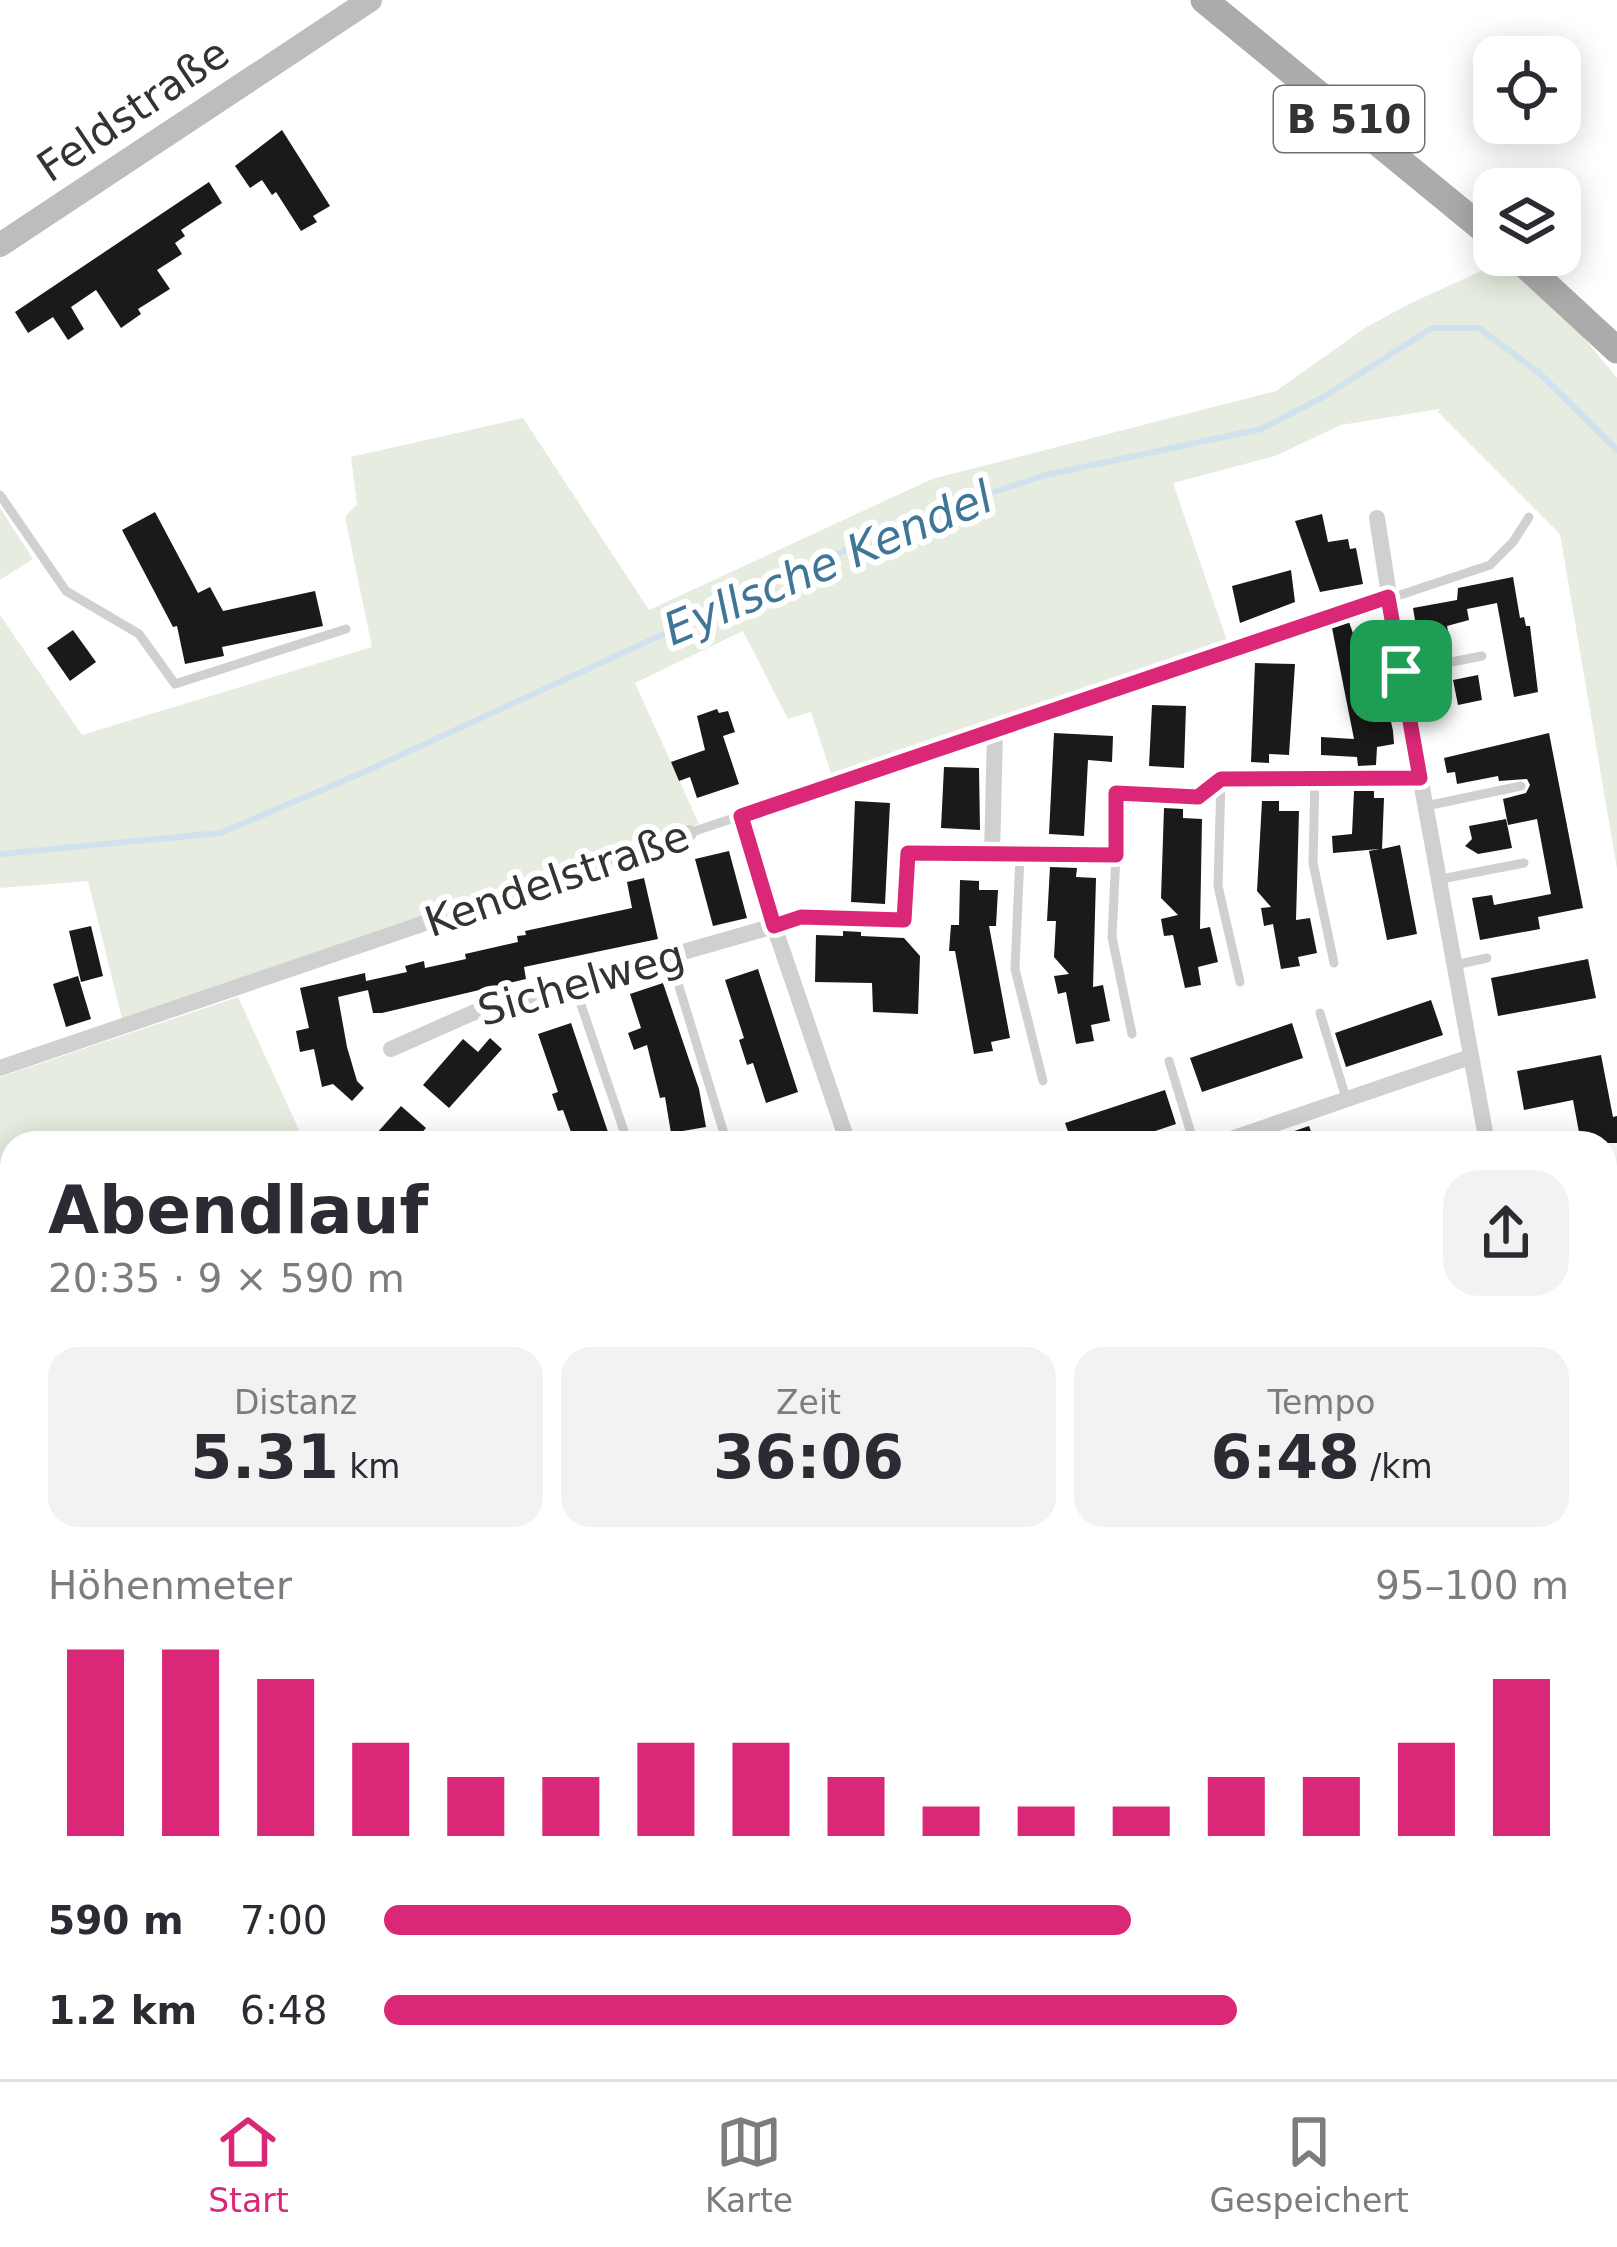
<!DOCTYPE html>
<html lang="de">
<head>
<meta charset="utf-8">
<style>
	:root { --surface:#fff; --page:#f2f2f3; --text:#2b2b33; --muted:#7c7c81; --line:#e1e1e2; --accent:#db2777 }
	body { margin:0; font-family:"DejaVu Sans",sans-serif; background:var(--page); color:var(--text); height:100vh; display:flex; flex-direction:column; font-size:45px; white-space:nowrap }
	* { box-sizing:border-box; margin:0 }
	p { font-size:39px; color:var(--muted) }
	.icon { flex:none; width:66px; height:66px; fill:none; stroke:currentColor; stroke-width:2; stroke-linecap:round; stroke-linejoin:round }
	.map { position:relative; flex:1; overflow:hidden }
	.side { position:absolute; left:0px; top:1131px; width:1617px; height:948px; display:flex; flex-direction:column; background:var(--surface); border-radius:36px 36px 0 0; box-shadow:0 6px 30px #0003 }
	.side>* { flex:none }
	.tools { position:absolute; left:1473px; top:36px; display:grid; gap:24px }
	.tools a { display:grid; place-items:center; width:108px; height:108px; border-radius:24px; background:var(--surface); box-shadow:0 6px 30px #0003; font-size:60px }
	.pin { position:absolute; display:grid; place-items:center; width:102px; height:102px; color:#fff; margin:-51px; border-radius:24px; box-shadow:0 6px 18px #0006 }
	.round { display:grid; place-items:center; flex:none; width:126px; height:126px; border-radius:36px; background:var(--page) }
	.summary { display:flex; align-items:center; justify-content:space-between; height:204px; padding:0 48px }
	h1 { font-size:66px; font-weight:600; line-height:90px }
	.figures { display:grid; grid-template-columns:repeat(3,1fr); gap:18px; height:204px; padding:12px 48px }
	.figures div { display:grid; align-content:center; border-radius:30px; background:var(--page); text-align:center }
	.figures b { font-size:60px; font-weight:600 }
	.figures small { font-size:33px; font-weight:400 }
	.figures p { font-size:33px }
	.chart { height:336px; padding:24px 48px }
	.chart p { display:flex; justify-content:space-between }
	.chart svg { width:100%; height:216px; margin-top:12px; stroke:var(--accent); stroke-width:6 }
	ul { padding:0 48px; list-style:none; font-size:39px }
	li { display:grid; grid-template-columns:192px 144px 1fr; align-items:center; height:90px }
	li i { height:30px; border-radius:15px; background:var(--accent) }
	.menu { display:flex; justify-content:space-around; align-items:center; height:168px; border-top:3px solid var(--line); background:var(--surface); font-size:33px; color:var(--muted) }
	.menu a { display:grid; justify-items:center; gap:6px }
	.menu .on { color:var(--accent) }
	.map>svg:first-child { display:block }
	.green { fill:#e6ecdf }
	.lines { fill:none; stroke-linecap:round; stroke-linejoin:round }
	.stream { stroke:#cfe2ee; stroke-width:6 }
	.building { fill:#1a1a1a }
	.lane { stroke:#d0d0d0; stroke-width:9 }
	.street { stroke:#d0d0d0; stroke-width:16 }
	.secondary { stroke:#bdbdbd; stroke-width:24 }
	.primary { stroke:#ababab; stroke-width:27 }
	.route-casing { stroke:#fff; stroke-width:24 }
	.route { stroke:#db2777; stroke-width:15 }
	.labels { text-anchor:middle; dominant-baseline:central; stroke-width:12; stroke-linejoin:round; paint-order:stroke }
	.shield { fill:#fff; stroke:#707070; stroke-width:3 }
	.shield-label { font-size:39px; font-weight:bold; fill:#333 }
	.street-label { font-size:42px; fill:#333; stroke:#fff }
	.water-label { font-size:45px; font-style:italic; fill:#3f7597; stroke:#fff }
</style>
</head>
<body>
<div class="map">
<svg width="1617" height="2079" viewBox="0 0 1617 2079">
	<rect width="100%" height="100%" fill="#fff"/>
	<!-- green -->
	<path class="green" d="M1516,255l101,123v491l-57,-335 -122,-122 2,-3 -99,16 -66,31 -102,27 56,164 -396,132 -22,-67 -23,7 -45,-88 -108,52 64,141 -577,194 -34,-137 -88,7v-273l82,120 290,-88 -27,-130 12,-13 -6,-47 172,-39 126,192 283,-131 344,-88 89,-63 44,-24z
		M0,508l33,51 -33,21z
		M238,997l67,146h-293v110l-12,-8v-168z"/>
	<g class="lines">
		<!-- stream -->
		<path class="stream" d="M0,854l220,-21 142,-60 560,-258 124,-40 215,-46 64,-33 107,-68h47l59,44 79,78"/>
	</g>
	<!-- building -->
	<path class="building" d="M282,130l48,76 -17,10 4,6 -16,9 -25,-39 -4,3 -10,-15 -12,8 -15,-22z
		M209,182l13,21 -41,27 4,6 -10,7 7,11 -25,16 13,19 -32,20 3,5 -20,14 -25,-38 -25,17 13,22 -16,11 -15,-23 -25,16 -13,-21z
		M155,512l43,81 12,-6 13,24 92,-20 8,35 -101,21 2,9 -39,8 -8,-38 -4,1 -51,-97z
		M1322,514l6,28 20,-3 2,10 6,-1 7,36 -43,8 -25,-71z
		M1291,570l4,32 -55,21 -8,-37z
		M1513,577l7,41 4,-1 2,9h4l8,66 -24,5 -17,-94 -30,6 2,11 -22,6 4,20 -31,5 -7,-43 44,-8 1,-12z
		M1349,622l5,14 18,-4 21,99 1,13 -17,3 -1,18 -18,1 -1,-9 -36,-2v-18l33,2 -22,-111z
		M73,630l23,32 -26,19 -23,-33z
		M1255,663l40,1 -6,91 -20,-1v9l-18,-1z
		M1478,675l4,25 -24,5 -5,-25z
		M1152,705l34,1 -2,62 -35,-2z
		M717,709l2,4 9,-2 7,21 -12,4 16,48 -42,14 -7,-21 -11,4 -8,-19 34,-12 -8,-34z
		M1054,733l59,3 -1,26 -24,-2 -4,76 -35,-2z
		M1549,733l34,175 -45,9 2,12 -60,11 -8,-42 20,-3 2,10 57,-11 -14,-75 -29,6 -5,-26 23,-6 4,-8 -3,-6 -28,2 -1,-5 -41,8 -2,-12 -8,1 -3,-15z
		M944,767l35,1 1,62 -39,-2z
		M1354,791h20v7h10l-2,51 18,-4 17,89 -30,6 -18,-89 10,-2 -46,4 -1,-17 20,-2z
		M855,801l35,2 -5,101 -34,-2z
		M1262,801h17v10h20l-3,109 14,-2 7,35 -19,4 2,9 -19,3 -8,-45 -9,2 -3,-18 10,-1 -14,-16z
		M1164,808l19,1v9l19,1 -2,110 10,-2 8,35 -20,5 3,18 -16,3 -12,-53 -9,1 -3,-17 17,-4 -17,-17z
		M1506,819l6,29 -34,6 -13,-8 7,-7 -3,-13z
		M729,851l18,67 -34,8 -18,-67z
		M1050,867l27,1 -1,9 20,1 -3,109 10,-2 7,36 -19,4 3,16 -18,3 -10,-52 -8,2 -4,-18 15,-2 -15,-17 2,-36h-9z
		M644,878l14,61 -134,28 2,12 -144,34h-9l-7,-32 2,9 -30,7 9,50 10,34 7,7 -12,13 -19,-17 -11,3 -8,-38 -14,3 -4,-21 13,-3 -9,-40 65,-15 1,8 41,-9 -2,-6 19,-5 1,7 41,-9 -1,-5 53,-12 -1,-6 9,-1 -1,-4 107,-23 -5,-26z
		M960,880l19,1v9h19l-2,36h-7l21,112 -19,4 2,9 -19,3 -19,-103h-6l2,-26h8z
		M91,926l12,50 -22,6 -12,-51z
		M843,931l18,1v4l43,2 16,18 -2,58 -45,-2 -1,-29 -57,-1 1,-47 27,1z
		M1588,959l8,39 -98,18 -7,-38z
		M758,969l40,123 -32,11 -13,-40 -6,2 -8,-25 5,-2 -19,-58z
		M78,976l13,43 -25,8 -13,-43z
		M663,983l36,106 7,38 -35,6 -6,-36 -5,1 -13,-53 -13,5 -6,-17 13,-5 -11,-34z
		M1431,1000l12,35 -97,32 -11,-34z
		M571,1023l39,115 -15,5h-20l-12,-33 -5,1 -6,-17 6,-2 -20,-58z
		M1292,1023l11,35 -101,34 -12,-34z
		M490,1038l12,11 -53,59 -26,-23 40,-46 15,13z
		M1601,1055l12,62 4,-1v27h-36l-8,-43 -49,10 -7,-39z
		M1165,1090l11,34 -56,19h-48l-7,-20z
		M401,1106l25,22 -13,15h-45z
		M1309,1126l6,17h-49l-1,-2z"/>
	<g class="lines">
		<!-- lane -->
		<path class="lane" d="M0,495l66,96 73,43 36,50 171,-55
			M1401,672l81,-16
			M1221,779l-3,107 22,96
			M1315,779l-2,84 21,100
			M1426,806l95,-20
			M741,816l33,109
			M689,833l801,-268 23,-23 16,-25
			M1020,855l-5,114 28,112
			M1116,855l-4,82 20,97
			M1441,879l83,-16
			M670,957l56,183
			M1455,965l32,-7
			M574,984l54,159
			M1320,1013l26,85
			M1169,1061l25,82
			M0,1365l12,-1
			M1605,1500l12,-4
			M0,1769l12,7
			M89,2067l13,12
			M971,2068l1,-1
			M636,2079l1,-12
			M700,2079l11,-5"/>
		<!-- street -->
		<path class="street" d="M1377,518l24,154 86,471
			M992,855l3,-123
			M391,1049l86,-38 297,-85
			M0,1068l689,-235
			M848,1143l-74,-217 27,-9 103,3 4,-67 208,2v-62l82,4 23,-18 199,-1
			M1219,1143l251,-86
			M1605,1440l12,30
			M0,1999l12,-14
			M1605,2012l12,29
			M1004,2067l4,12
			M589,2079l2,-12
			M1358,2079l13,-12"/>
		<!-- secondary -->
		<path class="secondary" d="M0,245l370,-245"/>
		<!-- primary -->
		<path class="primary" d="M1204,0l290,238
			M1514,255l103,95"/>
	</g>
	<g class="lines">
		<!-- route casing -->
		<g class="route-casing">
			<path id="route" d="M1388,597l32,181 -199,1 -23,18 -82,-4v62l-208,-2 -4,67 -103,-3 -27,9 -33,-110z"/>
		</g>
		<!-- route -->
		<use href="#route" class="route"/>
	</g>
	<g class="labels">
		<!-- shield labels -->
		<rect class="shield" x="1274" y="86" width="150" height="66" rx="9"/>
		<g class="shield-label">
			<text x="1349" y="119">B 510</text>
		</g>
		<!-- street labels -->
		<g class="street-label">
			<text transform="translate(133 110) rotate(-34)">Feldstraße</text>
			<text transform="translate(557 879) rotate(-19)">Kendelstraße</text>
			<text transform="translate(581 983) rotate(-16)">Sichelweg</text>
		</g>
		<!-- water labels -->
		<g class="water-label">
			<text transform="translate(828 563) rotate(-23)">Eyllsche Kendel</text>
		</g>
	</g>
</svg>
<div class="tools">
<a><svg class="icon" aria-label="locate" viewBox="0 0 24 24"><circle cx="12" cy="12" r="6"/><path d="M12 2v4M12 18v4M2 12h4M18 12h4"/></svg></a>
<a><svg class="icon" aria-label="layers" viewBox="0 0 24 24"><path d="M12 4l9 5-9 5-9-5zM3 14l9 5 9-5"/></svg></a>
</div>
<div class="pin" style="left:1401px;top:671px;background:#1e9e55"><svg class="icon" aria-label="arrive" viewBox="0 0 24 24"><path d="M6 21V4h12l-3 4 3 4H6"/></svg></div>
<section class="side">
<div class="summary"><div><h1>Abendlauf</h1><p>20:35 · 9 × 590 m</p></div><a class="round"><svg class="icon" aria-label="share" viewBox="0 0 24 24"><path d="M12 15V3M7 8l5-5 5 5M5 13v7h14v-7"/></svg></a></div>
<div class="figures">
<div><p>Distanz</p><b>5.31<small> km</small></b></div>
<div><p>Zeit</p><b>36:06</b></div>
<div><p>Tempo</p><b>6:48<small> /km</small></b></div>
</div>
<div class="chart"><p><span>Höhenmeter</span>95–100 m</p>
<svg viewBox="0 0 160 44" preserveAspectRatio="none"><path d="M5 44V6M15 44V6M25 44V12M35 44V25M45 44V32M55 44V32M65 44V25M75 44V25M85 44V32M95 44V38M105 44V38M115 44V38M125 44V32M135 44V32M145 44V25M155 44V12"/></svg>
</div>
<ul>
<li><b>590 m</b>7:00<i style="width:63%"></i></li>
<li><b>1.2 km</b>6:48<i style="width:72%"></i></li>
</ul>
</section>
</div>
<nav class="menu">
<a class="on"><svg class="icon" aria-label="home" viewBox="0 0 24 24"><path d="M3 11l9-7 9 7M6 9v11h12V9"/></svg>Start</a>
<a><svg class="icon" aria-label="map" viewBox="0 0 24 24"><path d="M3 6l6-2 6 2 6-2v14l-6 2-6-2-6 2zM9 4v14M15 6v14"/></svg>Karte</a>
<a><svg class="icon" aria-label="saved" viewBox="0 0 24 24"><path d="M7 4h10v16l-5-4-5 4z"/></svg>Gespeichert</a>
</nav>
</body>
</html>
